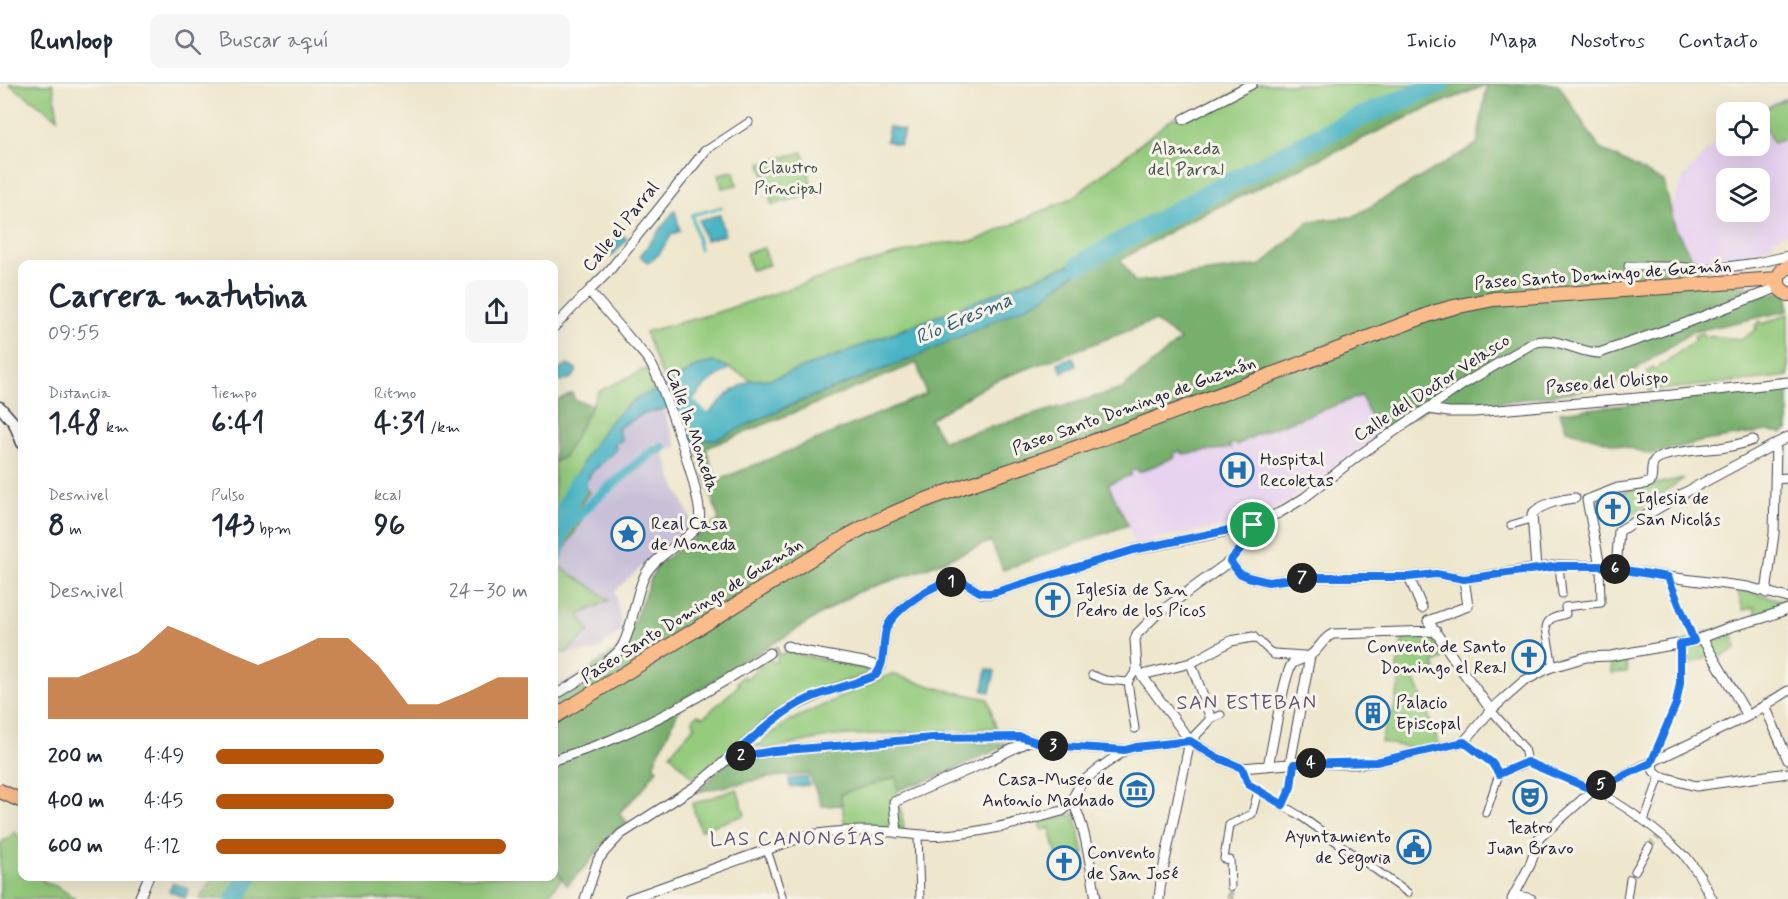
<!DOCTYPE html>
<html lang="es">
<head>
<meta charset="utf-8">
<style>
	:root { --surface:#fff; --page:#f6f6f7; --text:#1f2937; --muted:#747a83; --line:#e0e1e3; --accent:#b45309 }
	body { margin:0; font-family:Mynerve,sans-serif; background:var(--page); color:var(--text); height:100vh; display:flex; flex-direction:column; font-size:22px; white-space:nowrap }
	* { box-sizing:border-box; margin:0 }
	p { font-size:20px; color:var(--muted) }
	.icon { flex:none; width:33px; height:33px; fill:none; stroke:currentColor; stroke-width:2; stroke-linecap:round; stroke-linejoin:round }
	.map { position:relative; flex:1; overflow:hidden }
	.side { position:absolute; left:18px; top:176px; width:540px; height:621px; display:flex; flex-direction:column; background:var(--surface); border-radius:12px; box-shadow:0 6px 24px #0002 }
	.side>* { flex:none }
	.controls { position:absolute; left:1716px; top:18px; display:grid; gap:12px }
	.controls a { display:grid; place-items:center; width:54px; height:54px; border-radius:12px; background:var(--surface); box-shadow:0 6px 24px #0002; font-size:30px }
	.pin { position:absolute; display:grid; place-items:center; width:51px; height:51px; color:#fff; margin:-26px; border:3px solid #fff; border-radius:50%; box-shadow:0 2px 6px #0007 }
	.km { position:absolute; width:30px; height:30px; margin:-15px; border-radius:50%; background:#222; color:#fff; font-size:16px; line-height:30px; text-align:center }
	.round { display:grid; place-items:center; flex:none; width:63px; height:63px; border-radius:12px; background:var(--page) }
	.head { display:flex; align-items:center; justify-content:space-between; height:102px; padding:0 30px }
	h1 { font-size:33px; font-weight:700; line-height:45px }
	.metrics { display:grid; grid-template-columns:repeat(3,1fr); gap:9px; height:102px; padding:6px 30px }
	.metrics div { display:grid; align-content:center }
	.metrics b { font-size:30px; font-weight:700 }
	.metrics small { font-size:16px; font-weight:400 }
	.metrics p { font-size:16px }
	.chart { height:168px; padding:12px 30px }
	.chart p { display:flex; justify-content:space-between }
	.chart svg { width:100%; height:108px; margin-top:6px; fill:var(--accent); opacity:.7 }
	ul { padding:0 30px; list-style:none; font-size:20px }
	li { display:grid; grid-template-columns:96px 72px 1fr; align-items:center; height:45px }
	li i { height:15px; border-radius:8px; background:var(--accent) }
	header { display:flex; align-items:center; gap:36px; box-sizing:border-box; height:84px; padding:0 30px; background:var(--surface); border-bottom:2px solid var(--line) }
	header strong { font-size:28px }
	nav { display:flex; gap:33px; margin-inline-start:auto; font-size:21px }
	.search { width:420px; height:54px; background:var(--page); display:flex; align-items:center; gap:15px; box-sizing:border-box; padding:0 21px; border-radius:12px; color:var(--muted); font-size:22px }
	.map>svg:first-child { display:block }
	.built { fill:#e7d2f0; fill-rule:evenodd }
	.industrial { fill:#c8bfd8 }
	.green { fill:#94cb7d; stroke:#5b765c; stroke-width:1.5 }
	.forest { fill:#77af6c; stroke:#4c6854; stroke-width:1.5; fill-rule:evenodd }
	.water { fill:#48b4c4; stroke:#356b80; stroke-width:1.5 }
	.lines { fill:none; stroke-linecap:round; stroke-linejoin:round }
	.stream { stroke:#48b4c4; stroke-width:3 }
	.canal { stroke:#48b4c4; stroke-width:10 }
	.river { stroke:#48b4c4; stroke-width:20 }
	.pedestrian-tunnel { stroke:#c5c0b0; stroke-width:7; stroke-dasharray:7 3.5; stroke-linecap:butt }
	.minor-tunnel { stroke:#c5c0b0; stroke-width:9; stroke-dasharray:9 4.5; stroke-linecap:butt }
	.pedestrian-casing { stroke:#414051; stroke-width:9 }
	.minor-casing { stroke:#414051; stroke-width:11 }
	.tertiary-casing { stroke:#414051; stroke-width:13 }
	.primary-casing { stroke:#414051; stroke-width:16 }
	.pedestrian { stroke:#fff; stroke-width:7 }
	.minor { stroke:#fff; stroke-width:9 }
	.tertiary { stroke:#fff; stroke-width:10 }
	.primary { stroke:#f9bc8a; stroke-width:14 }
	.route-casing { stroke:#fff; stroke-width:12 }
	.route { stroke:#1a73e8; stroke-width:8 }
	.labels { text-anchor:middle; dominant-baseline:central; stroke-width:6; stroke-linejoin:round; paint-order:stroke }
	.park-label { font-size:18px; fill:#44554f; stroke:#f7f3e8 }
	.street-label { font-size:18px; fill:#22223b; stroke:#f7f3e8 }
	.poi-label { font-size:18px; fill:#22223b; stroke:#f7f3e8; text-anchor:start }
	.water-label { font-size:20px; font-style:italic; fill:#315c72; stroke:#f7f3e8 }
	.neighbourhood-label { font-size:20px; letter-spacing:1.5px; fill:#5e5575; stroke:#f7f3e8 }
</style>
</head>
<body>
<header>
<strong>Runloop</strong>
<div class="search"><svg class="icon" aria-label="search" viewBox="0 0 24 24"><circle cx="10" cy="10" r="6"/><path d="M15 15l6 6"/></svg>Buscar aquí</div>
<nav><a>Inicio</a><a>Mapa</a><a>Nosotros</a><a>Contacto</a></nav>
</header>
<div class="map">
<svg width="1788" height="815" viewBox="0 0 1788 815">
	<rect width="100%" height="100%" fill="#f7f3e8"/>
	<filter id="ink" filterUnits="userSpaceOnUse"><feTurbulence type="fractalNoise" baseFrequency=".0167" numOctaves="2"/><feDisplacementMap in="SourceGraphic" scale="12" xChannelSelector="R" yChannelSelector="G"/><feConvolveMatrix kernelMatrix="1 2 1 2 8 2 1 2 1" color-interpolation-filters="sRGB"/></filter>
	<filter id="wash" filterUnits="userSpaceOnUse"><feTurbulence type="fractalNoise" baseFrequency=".008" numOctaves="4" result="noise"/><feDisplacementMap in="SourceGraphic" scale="24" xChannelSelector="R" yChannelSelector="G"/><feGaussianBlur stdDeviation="1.35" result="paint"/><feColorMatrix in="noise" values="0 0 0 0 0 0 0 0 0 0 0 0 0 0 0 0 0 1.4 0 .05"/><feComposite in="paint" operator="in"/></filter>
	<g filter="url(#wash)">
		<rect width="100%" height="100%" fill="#eee7cd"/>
		<!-- built -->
		<path class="built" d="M1788,10v138l-15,8v3l-5,4 -50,13 -14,6 -36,-32 4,-28 12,-30 26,-28 16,-14v12h34v-34h-5zM1726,94h34v34h-34z
			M1361,312l19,41 -23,15 -70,50 -46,21 -107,20 -6,-18 -21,-41 24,-9 -1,-4 8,-2 1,2 36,-14 -1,-3 7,-3 53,-8 3,2 25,-13z"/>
		<!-- industrial -->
		<path class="industrial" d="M663,324l14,39 -13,5 9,29 20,42 -3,6 -17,9 -58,53 7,39 -27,22 -41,1v-85l26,-63 9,-13 -7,-8 8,-7 -1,-2 10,-10 15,-21 3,-16 24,-13z"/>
		<!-- green -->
		<path class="green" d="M9,0h44l5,34z
			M1252,0h187l-93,39 -146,75 -98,54 -277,108 -54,19 -20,1 -21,-12 -16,-6 -14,3 -9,4 -25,17 -21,-54 67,-18 148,-49 74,-21 41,-3 99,-44 100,-80 10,2z
			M1788,13v39l-15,7 -6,-13 -4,2 -3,-9 -1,-11z
			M803,68l11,42 -42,11 -11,-42z
			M734,87l3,14 -15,3 -3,-14z
			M764,164l5,17 -18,5 -5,-17z
			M1788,230v62l-139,15v-16l-3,-3 7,-5 2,3 40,-30 -1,-4 8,-3 2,3 38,3 15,-10 -2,-3 5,-5 3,3z
			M648,284l8,23c-8,4 -18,7 -26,12 -48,38 -61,95 -76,151v-92l10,-5 35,-66z
			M1684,394l-59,42 -3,-6 7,-4 3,-5 -3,-6 -5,-1 2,-4 -3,-3z
			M1611,409l3,8 -22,9 -2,-8z
			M556,481l32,19 21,16 -30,15 10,16 -23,22h-12v-85z
			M1737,504l51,14v3l-31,14 -3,-12 -11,3z
			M1731,542l5,23 -20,9 -7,-1 -26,9 -5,-19 15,-11z
			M1403,553h29l11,22 -9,4 2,6 -22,8 25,67 -26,6 -1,-2 -31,-6 7,-29h5l7,-33 -5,-2z
			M788,568l78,17 2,5 -52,16 -22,9 -25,17 -47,42 -29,20 -23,-24 25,-28 -2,-5 1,-4 4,-2 6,2 35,-32 -2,-3 6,-6 3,3 24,-23 2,6h3l2,-1v-6z
			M1611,575h15l1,13 -16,1z
			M891,590l54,16 43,9 8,29 -163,8 -66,13 -12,-3 34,-25z
			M896,693l8,52 -59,-1 -4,-34z
			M737,705l8,26 -45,15 -8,-26z
			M1075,730l9,40 -22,5 -1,-3h-4l-7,-28 -8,2 -2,-7z
			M15,748l7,10v34h22l-1,6 15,5 17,12h-75v-55z
			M554,784l8,10 -15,18 2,3h-350l15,-23h340z"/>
		<!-- forest -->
		<path class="forest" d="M1439,0h119l42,65 64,33 11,45 25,47 73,20 15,-6v23l-96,21 -81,54 -112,17 -63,-1 -56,35 -19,-41 -99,36 -25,13 -3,-2 -5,2 2,3 -48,6 -2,-3 -7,2 1,4 -36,15 -2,-3 -6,2v4l-23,9 20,41 -125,45 -12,-29 -72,30 -64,22 -171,106 -30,64v3l3,3 -15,21 -23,23 9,10 -16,10 -25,32 -20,20 -13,-17v-175l71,-49 31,-78 63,-46 -25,-79 24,-3 74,-33 126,-49 122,-56 62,-48 98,-54 146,-75zM1487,1l-10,59 -124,73 -44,4 -47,44 -127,17 -14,-22 63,-37 237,-112zM1154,237l26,19 -58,49 -179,52 -13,-22 62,-37zM917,279l9,31 -210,87 -10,-33z
			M1788,304v42l-6,3 -15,-2 -63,10 -54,13 -84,-24 -6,-18z
			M572,309l3,7 17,5 -28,52 -10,5v-60z
			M582,400l7,8 -9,13 6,7 -32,56v-14l13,-48z
			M943,656l68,3 -71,33 -42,14 -2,-13 -55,17 1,11 -20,1 -13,-32 -36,3 -77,15 33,-31 63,-11z"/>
		<!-- water -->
		<path class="water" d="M889,43l15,4 -4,14 -14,-4z
			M675,126l5,21 -8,3 -13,20 -11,9 -8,-7z
			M720,131l5,20 -20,5 -6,-20z
			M620,149l7,6 -16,18 -7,-7z
			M1102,168l-62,48 -122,56 -128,49 -73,34 -29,3 -3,-8 17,-19 3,2 24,-24 22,-13 20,-1 54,-19z
			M1073,273l3,9 -14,6 -4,-9z
			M714,278l16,6 -20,13 -28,29 -7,-4 -34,9 -23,13 4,12 -8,4 3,5 -28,26 1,2 -8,7 -15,22c3,-10 6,-21 10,-31 10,-24 33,-58 55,-73 9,-7 22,-10 33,-15 19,-10 25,-21 49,-25z
			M567,281l9,4v4l-5,5 -10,4 -3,-3 -2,-5 5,-6z
			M987,585l8,2 -5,21 -7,-2z
			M807,693l2,8 -19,2 -1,-8z
			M173,799l16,6 -4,9 -16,-7z"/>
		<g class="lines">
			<!-- stream -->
			<path class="stream" d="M700,165l-8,-34 30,-8"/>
			<!-- canal -->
			<path class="canal" d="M559,452l36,-37 57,-47 10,-4"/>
			<!-- river -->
			<path class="river" d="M1080,180l120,-66 146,-75 94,-39
				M663,314c25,-5 34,35 59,25
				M554,470l13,-48 11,-23
				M235,815l14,-23"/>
		</g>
	</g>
	<g filter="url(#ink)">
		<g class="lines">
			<!-- pedestrian-tunnel -->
			<path class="pedestrian-tunnel" d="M1649,763l11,-12
				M1230,815l1,-12"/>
			<!-- minor-tunnel -->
			<path class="minor-tunnel" d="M769,569l18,-7"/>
			<!-- pedestrian casing -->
			<g class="pedestrian-casing">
				<path id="pedestrian" d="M705,67l44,-29
					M1628,182h49l29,3 13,-1
					M1511,441l20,-6
					M1559,481l3,29
					M1668,493l26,64
					M1253,553c9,4 12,13 21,17
					M1553,583l-7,-39c1,-11 11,-11 20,-14l-1,-7 36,-4 -1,-37
					M1092,591l13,5 23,2
					M1491,626l33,38 3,14c22,9 44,17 65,27 35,17 67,42 94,68
					M1211,635l10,-4
					M1135,645l-7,-47 9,-13
					M1464,658l28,21 7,11
					M1651,679l25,-59 4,-21v-39
					M1242,684l4,13 4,5 49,29 109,78
					M1283,721l8,-18 3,-23
					M1486,729l13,-39 20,-8
					M1644,737l16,-45
					M918,751l2,64
					M767,766l16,49
					M1635,787l14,-24
					M1231,803l-1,-27 -6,-1 5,-34 23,-11 6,-23
					M1627,815l3,-20"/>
			</g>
			<!-- minor casing -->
			<g class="minor-casing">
				<path id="minor" d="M1184,35l68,-35
					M1719,184l38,-5 31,-7
					M554,243l35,-36
					M1428,325l21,3h25l198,-17 116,-13
					M1775,395l13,-1
					M1253,441l-11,22 -12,14 -74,54 -19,19 -2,6 2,29 53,72 26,16 26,11 57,-5 56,1 21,-2 88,-20 27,-32 33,-29 25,-13 37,-11 25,-1 83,-15 36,-14 30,-8 28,-10
					M1230,477l9,12 9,4 20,5 41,-5h100l27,-3 28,5 95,-14 41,1 68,11 80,10 40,11
					M1600,482l-13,-66 31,-12 23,-3 9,-3c4,-6 -1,-16 5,-22 10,-8 51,-11 65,-12 12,-2 22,-4 33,-8
					M1536,485l-4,-55c9,-10 30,-15 43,-16
					M1616,485l3,-38 67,-39 102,-55
					M1409,493l13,31
					M1464,495l4,27 -40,15 33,48 30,41
					M1766,509l8,-59 2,-91
					M1702,554l46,78
					M787,562l15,5 62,11 17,5
					M1274,570l30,2
					M1142,591l49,-12 40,-22 22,-4
					M554,612c16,-11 61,-35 69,-51 11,-22 11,-48 22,-70 11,-22 48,-35 54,-54 6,-18 -36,-138 -48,-157 -5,-9 -13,-16 -20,-24 -14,-17 -28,-33 -42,-49l20,-20 96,-120
					M1765,622l23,54
					M731,674l43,-7 159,-13 88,-1 25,8 80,5 10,-3 54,-6 21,-22 -20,-56
					M554,676c20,-7 41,-13 61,-22 54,-23 105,-53 154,-85
					M1651,679l3,8 6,5 36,10 92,-13
					M1290,680l20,-108
					M1268,682c4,-17 16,-92 24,-102 5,-5 12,-4 17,-8 10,-5 13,-18 24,-22l103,-3
					M1519,682l8,-4
					M1072,717c14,25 19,69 24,98
					M897,749l-3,-31 88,-38 49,-24
					M1686,773l12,16 14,26
					M1514,811l17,4
					M139,815l10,-23
					M585,815l13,-39 7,-9 16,-17 75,-48 76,-65 21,-14 32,-15 51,-17c10,-13 6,-30 10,-45 6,-20 50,-50 71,-49 10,0 16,9 25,12 5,1 9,0 14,-1l137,-42 110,-22 36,-15 25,-15 54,-42 107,-73 68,-40c23,-8 44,10 66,10l87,-30 93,-36
					M629,815l176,-63c29,-6 58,-6 88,-4 17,2 34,5 51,3 40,-2 80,-14 118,-24 11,-7 12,-19 20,-28 12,-13 29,-22 43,-33
					M1159,815l2,-19 29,-139
					M1512,815l18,-34 9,-27 54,-48 155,-74 40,-25"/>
			</g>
			<!-- tertiary casing -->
			<g class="tertiary-casing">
				<path id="tertiary" d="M0,323l14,16 8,20"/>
			</g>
			<!-- primary casing -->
			<g class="primary-casing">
				<path id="primary" d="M1788,183c-13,7 -14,21 0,27
					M554,633l292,-180c70,-40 148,-59 224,-87 123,-44 244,-92 366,-138l18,-5 40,-8 283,-20
					M0,707l22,10"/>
			</g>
			<!-- pedestrian -->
			<use href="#pedestrian" class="pedestrian"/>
			<!-- minor -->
			<use href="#minor" class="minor"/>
			<!-- tertiary -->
			<use href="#tertiary" class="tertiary"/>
			<!-- primary -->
			<use href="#primary" class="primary"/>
		</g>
	</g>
	<g class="lines" filter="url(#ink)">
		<!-- route casing -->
		<g class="route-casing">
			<path id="route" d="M1253,441l-11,22 -12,14 9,12 9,4 20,5 41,-5h100l27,-3 28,5 95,-13h41l68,11 26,64 -14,3v39l-4,21 -25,59 -58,27 -66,-28 -28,12 -7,-11 -28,-21 -88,20 -82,2 -3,23 -8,18 -35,-21 -6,-16 -26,-11 -26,-16 -54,6 -11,3 -79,-5 -25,-8 -88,1 -159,13 -45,7c25,-20 48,-44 77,-58 23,-11 48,-15 70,-25 10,-13 6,-30 10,-45 6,-20 50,-50 71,-49 9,0 13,6 21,10 5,3 12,2 18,1l137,-42z"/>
		</g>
		<!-- route -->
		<use href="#route" class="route"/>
	</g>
	<!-- icons -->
	<defs>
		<g id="hospital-ring" transform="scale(1.725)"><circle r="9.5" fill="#f7f3e8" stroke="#1f6fb2" stroke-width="1.5"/><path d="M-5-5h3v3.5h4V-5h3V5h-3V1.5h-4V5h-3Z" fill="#1f6fb2"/></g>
		<g id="church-ring" transform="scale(1.725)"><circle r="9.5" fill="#f7f3e8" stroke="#1f6fb2" stroke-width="1.5"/><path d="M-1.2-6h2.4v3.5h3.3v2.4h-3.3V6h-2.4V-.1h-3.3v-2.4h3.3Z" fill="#1f6fb2"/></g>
		<g id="sight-ring" transform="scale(1.725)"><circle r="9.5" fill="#f7f3e8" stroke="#1f6fb2" stroke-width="1.5"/><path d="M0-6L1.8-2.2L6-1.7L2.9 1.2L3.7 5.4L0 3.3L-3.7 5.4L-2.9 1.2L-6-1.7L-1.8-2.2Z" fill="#1f6fb2"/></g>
		<g id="building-ring" transform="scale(1.725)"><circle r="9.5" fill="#f7f3e8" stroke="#1f6fb2" stroke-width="1.5"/><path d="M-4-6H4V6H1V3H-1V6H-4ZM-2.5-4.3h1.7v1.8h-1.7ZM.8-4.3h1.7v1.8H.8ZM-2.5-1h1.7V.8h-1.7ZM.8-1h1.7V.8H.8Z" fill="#1f6fb2"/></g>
		<g id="museum-ring" transform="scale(1.725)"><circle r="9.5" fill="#f7f3e8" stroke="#1f6fb2" stroke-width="1.5"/><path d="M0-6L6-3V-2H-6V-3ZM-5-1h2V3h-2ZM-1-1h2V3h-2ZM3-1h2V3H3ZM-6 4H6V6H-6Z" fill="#1f6fb2"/></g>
		<g id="theatre-ring" transform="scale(1.725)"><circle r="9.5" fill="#f7f3e8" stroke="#1f6fb2" stroke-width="1.5"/><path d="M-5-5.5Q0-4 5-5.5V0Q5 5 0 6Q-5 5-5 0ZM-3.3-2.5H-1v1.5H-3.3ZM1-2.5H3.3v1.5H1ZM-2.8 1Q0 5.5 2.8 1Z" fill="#1f6fb2"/></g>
		<g id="civic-ring" transform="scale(1.725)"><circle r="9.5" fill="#f7f3e8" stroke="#1f6fb2" stroke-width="1.5"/><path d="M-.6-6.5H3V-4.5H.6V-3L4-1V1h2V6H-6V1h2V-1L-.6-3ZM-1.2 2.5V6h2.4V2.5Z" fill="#1f6fb2"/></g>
	</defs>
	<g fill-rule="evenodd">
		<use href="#hospital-ring" x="1237" y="386"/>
		<use href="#church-ring" x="1613" y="425"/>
		<use href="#sight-ring" x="628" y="450"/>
		<use href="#church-ring" x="1053" y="516"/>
		<use href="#church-ring" x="1529" y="573"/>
		<use href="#building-ring" x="1373" y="629"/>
		<use href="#museum-ring" x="1137" y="706"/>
		<use href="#theatre-ring" x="1530" y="713"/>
		<use href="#civic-ring" x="1414" y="763"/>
		<use href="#church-ring" x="1064" y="779"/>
	</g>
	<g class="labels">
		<!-- park labels -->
		<g class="park-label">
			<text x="1186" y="65">Alameda<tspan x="1186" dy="21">del Parral</tspan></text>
			<text x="788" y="84">Claustro<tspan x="788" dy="21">Pirncipal</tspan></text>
		</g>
		<!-- street labels -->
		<g class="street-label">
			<text transform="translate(621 143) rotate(-51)">Calle el Parral</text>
			<text transform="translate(1603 191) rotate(-4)">Paseo Santo Domingo de Guzmán</text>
			<text transform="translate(1607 299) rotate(-5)">Paseo del Obispo</text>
			<text transform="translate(1432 304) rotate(-33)">Calle del Doctor Velasco</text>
			<text transform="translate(1134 322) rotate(-20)">Paseo Santo Domingo de Guzmán</text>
			<text transform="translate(692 346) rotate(71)">Calle la Moneda</text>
			<text transform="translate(692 527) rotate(-32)">Paseo Santo Domingo de Guzmán</text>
		</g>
		<!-- poi labels -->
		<g class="poi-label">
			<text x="1260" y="376">Hospital<tspan x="1260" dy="21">Recoletas</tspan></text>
			<text x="1636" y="415">Iglesia de<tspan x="1636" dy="21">San Nicolás</tspan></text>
			<text x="651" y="440">Real Casa<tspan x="651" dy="21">de Moneda</tspan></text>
			<text x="1076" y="506">Iglesia de San<tspan x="1076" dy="21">Pedro de los Picos</tspan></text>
			<text x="1506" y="563" text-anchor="end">Convento de Santo<tspan x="1506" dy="21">Domingo el Real</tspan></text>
			<text x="1396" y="619">Palacio<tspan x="1396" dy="21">Episcopal</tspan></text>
			<text x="1114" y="696" text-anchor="end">Casa-Museo de<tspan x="1114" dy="21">Antonio Machado</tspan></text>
			<text x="1530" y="744" text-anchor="middle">Teatro<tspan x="1530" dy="21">Juan Bravo</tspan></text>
			<text x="1391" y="753" text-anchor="end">Ayuntamiento<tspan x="1391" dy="21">de Segovia</tspan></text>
			<text x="1087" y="769">Convento<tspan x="1087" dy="21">de San José</tspan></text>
		</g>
		<!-- water labels -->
		<g class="water-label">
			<text transform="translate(964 235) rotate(-23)">Río Eresma</text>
		</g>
		<!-- neighbourhood labels -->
		<g class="neighbourhood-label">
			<text x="1247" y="619">SAN ESTEBAN</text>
			<text x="798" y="755">LAS CANONGÍAS</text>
		</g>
	</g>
</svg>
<div class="controls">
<a><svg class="icon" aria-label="locate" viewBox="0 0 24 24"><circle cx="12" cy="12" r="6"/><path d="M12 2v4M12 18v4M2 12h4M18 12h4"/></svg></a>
<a><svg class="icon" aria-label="layers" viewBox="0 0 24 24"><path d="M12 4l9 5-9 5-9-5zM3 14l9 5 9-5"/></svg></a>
</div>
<div class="pin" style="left:1253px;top:441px;background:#1e9e55"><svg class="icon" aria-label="arrive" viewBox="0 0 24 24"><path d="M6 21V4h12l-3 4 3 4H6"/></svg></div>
<b class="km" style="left:951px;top:498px">1</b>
<b class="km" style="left:741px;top:672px">2</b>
<b class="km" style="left:1053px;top:662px">3</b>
<b class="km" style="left:1311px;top:679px">4</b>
<b class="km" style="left:1601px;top:701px">5</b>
<b class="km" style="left:1615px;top:485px">6</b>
<b class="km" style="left:1302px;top:494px">7</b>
<section class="side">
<div class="head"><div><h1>Carrera matutina</h1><p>09:55</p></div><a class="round"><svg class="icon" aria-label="share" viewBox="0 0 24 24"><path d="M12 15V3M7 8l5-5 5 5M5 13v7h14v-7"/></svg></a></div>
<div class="metrics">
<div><p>Distancia</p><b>1.48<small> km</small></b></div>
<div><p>Tiempo</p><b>6:41</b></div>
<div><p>Ritmo</p><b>4:31<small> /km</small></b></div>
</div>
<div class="metrics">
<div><p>Desnivel</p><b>8<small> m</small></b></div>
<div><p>Pulso</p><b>143<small> bpm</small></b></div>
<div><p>kcal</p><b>96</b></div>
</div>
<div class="chart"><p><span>Desnivel</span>24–30 m</p>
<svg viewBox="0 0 160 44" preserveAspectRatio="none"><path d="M0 44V27L10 27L20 22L30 17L40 6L50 11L60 17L70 22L80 17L90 11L100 11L110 22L120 38L130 38L140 33L150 27L160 27V44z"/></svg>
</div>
<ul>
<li><b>200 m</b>4:49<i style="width:54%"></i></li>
<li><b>400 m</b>4:45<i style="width:57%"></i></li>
<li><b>600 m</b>4:12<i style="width:93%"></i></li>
</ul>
</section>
</div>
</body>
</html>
